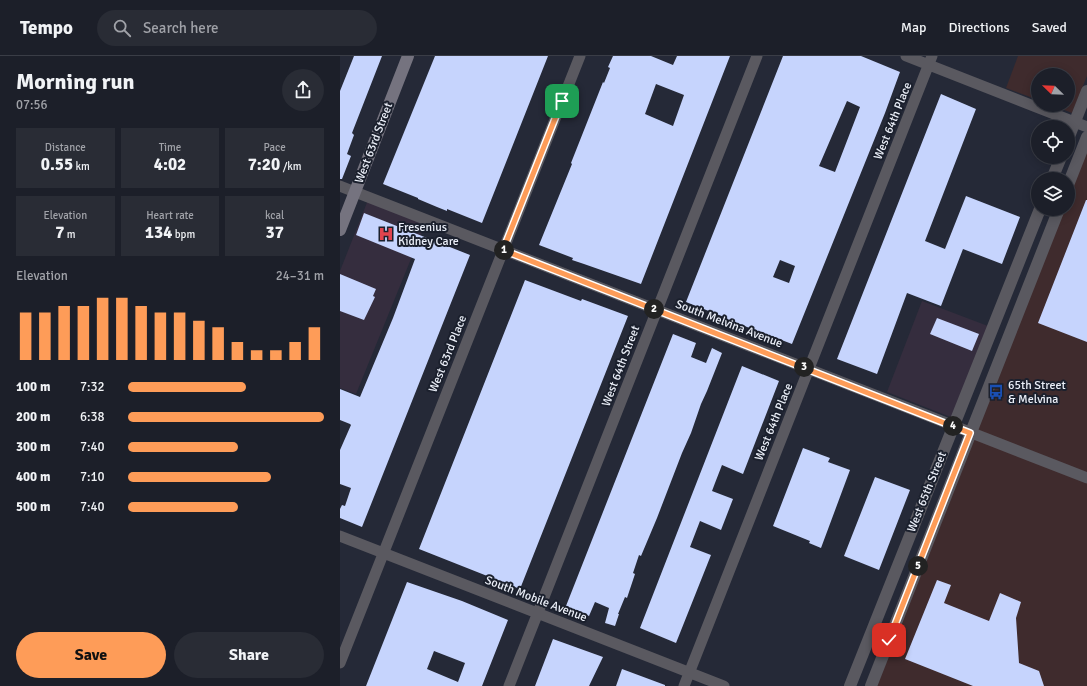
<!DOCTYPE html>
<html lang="en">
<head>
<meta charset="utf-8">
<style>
	:root { --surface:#1c1f29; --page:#292c35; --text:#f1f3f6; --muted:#a0a2a8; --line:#3a3d46; --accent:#fe9c58 }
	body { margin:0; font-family:Signika,sans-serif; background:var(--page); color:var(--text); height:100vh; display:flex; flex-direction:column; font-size:15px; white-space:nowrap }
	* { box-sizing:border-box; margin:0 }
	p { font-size:13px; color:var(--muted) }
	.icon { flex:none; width:22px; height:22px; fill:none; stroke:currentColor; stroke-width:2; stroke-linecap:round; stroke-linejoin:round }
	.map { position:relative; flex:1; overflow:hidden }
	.side { display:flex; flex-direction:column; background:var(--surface); width:340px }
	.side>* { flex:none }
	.needle { width:26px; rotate:293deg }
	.fabs { position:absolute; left:691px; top:12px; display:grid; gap:8px }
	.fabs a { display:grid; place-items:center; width:44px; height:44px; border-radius:50%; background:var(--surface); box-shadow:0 2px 10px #0003,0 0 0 1px var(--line); font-size:20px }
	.pin { position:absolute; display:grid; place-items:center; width:34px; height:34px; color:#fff; margin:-17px; border-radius:8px; box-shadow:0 2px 6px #0006 }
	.km { position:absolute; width:20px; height:20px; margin:-10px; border-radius:50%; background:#222; color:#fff; font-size:11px; line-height:20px; text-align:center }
	.round { display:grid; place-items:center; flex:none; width:42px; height:42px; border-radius:21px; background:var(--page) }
	.overview { display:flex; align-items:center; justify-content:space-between; height:68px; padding:0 16px }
	h1 { font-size:22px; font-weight:700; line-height:30px }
	.metrics { display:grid; grid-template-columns:repeat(3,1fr); gap:6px; height:68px; padding:4px 16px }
	.metrics div { display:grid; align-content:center; border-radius:0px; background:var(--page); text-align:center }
	.metrics b { font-size:17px; font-weight:700 }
	.metrics small { font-size:11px; font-weight:400 }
	.metrics p { font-size:11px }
	.chart { height:112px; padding:8px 16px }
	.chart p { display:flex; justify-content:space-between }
	.chart svg { width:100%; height:72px; margin-top:4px; stroke:var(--accent); stroke-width:6 }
	.cta { display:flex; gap:8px; margin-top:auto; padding:8px 16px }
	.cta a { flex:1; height:46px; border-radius:24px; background:var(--accent); color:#111; font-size:16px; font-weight:700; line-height:46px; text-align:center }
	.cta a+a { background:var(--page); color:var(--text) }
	ul { padding:0 16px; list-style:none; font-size:13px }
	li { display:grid; grid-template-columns:64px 48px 1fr; align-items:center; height:30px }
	li i { height:10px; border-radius:5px; background:var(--accent) }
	header { display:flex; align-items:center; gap:24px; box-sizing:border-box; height:56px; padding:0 20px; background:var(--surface); border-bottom:1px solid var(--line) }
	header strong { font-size:19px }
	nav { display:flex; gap:22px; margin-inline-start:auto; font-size:14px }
	.search { width:280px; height:36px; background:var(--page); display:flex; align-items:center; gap:10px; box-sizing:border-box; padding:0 14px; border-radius:22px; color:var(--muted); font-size:15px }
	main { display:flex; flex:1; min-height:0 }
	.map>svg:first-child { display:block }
	.commercial { fill:#352d3e }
	.industrial { fill:#3f2b2d }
	.building { fill:#c6d4fd; fill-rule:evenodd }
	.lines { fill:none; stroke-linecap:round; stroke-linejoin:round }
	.minor { stroke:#5a5960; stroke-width:11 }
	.tertiary { stroke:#5a5960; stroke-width:12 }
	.secondary { stroke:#75737f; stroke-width:12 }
	.route-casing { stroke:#fff; stroke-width:8 }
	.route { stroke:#fe9c58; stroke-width:5 }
	.labels { text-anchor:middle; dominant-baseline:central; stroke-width:4; stroke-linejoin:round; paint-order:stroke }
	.street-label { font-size:12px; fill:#ebeff8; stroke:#1b202d }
	.poi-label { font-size:12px; fill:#ebeff8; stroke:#1b202d; text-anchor:start }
</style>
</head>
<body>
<header>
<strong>Tempo</strong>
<div class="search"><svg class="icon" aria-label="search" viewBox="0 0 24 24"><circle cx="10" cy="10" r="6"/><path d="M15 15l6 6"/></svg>Search here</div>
<nav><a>Map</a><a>Directions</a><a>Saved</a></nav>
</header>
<main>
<section class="side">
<div class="overview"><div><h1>Morning run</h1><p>07:56</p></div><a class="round"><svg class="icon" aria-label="share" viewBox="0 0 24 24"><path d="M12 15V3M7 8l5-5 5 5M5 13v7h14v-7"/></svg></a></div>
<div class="metrics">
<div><p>Distance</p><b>0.55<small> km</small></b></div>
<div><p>Time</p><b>4:02</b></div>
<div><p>Pace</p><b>7:20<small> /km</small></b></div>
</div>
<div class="metrics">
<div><p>Elevation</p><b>7<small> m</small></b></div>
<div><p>Heart rate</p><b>134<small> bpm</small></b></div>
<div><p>kcal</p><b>37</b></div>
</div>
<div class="chart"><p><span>Elevation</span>24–31 m</p>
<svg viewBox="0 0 160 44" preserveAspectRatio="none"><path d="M5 44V15M15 44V15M25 44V11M35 44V11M45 44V6M55 44V6M65 44V11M75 44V15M85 44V15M95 44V20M105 44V24M115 44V33M125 44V38M135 44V38M145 44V33M155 44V24"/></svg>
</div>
<ul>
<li><b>100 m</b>7:32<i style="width:60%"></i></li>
<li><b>200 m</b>6:38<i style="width:100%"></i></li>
<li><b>300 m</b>7:40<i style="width:56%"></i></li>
<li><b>400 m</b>7:10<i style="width:73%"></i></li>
<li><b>500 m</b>7:40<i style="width:56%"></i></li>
</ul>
<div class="cta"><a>Save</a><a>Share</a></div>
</section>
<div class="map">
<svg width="747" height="630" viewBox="0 0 747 630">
	<rect width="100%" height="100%" fill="#252937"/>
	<!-- commercial -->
	<path class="commercial" d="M28,144l58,22 -70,172 -16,-6v-117z
		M582,245l66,25 -35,92 -66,-26z"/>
	<!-- industrial -->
	<path class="industrial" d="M678,0h69v20l-15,37 -20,-8h16v-30h-30v25l-32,-12z
		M747,91v539h-210l186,-477h5v-13z"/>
	<!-- building -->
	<path class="building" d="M14,0h28l-30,77 2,2 -7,19 4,2 -9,23h-2v-88z
		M95,0h113l-66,167 -35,-14v2l-10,-4 -19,-8v-1l-35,-14z
		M273,0h38l22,9 4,-9h53l-89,228 -57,-20 -12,-4 1,-2 -34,-13 33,-81 -1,-1 32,-81 1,1 6,-15 -2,-1zM316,28l28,11 -11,31 -28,-12z
		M443,0h78l39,16 -15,41 -93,231 -58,-22v1l-11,-4 1,-2 -38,-15zM507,45l13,6 -25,65 -16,-6zM440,204l15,6 -6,17 -16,-6z
		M601,38l35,15 -51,132 20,8 21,-53 54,21 -18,47 -39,-15 -22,57 -34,-13 -30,81 -40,-15z
		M746,144h1v142l-49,-19z
		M24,157l106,42 -108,272 -22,-9v-9l2,-4 3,1 6,-18 -11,-4v-34l11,-25 -1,-1 -10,-4v-31l20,8 33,-79 22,-59 -59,-24z
		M0,218l36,15 -3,7 2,1 -11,23 -24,-9z
		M185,224l56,21 1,-2 46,17 -108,273 -101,-40z
		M597,262l42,16 -7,17 -42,-17z
		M333,278l23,9 -5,14 15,6 6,-15 10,5 -15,38 -6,13 -10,29 -9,20 -25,65 -16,38 -2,-1 -6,18 2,1 -8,24 -2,-1 -7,17h1l-4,12 -10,-3 4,-15 -14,-6 -6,14 -23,-10z
		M402,310l37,15 -36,93 -21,-9 -7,18 -3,8 21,8 -12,31 -21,-9 -10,26 21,8 -35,88 -36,-15z
		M463,392l27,10 -2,4 22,8 -29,78 -12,-5 1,-2 -37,-15z
		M535,421l35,13 -31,80 -35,-14z
		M597,524l14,5 -7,18 45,18 11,-28 21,9 -5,16 3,45 20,8 5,15h-71l-68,-27z
		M67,526l55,19 46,19 -26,66h-116zM94,595l31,12 -7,19 -31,-13z
		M213,583l50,18 -14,29h-54z
		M282,613l43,16v1h-49z"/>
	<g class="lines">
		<!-- minor -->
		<path class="minor" d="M566,0l181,71
			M0,130l747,292
			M0,480l384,150
			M0,607l240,-607
			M169,630l248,-630
			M344,630l248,-630"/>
		<!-- tertiary -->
		<path class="tertiary" d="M728,83l19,-48
			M712,123l9,-22
			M728,129l19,-48
			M510,630l190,-477
			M531,630l188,-477"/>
		<!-- secondary -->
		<path class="secondary" d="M0,174l68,-174"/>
	</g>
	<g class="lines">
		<!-- route casing -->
		<g class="route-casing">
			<path id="route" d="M222,45l-59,149 467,183 -81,207"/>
		</g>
		<!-- route -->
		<use href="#route" class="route"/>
	</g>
	<!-- icons -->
	<defs>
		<g id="hospital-bare" transform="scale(1.2)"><path d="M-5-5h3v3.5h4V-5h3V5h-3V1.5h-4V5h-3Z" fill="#e0444e" stroke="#1b202d" stroke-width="2.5" paint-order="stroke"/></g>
		<g id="bus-bare" transform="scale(1.2)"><path d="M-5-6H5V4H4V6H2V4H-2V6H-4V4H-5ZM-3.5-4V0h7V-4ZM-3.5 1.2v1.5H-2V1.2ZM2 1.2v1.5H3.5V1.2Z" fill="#1a4fb4" stroke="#1b202d" stroke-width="2.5" paint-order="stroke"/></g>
	</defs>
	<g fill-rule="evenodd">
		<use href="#hospital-bare" x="46" y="178"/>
		<use href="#bus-bare" x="656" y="336"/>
	</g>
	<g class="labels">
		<!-- street labels -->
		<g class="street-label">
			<text transform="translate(553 65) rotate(-68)">West 64th Place</text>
			<text transform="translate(34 87) rotate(-69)">West 63rd Street</text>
			<text transform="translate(389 268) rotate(21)">South Melvina Avenue</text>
			<text transform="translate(108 298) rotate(-68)">West 63rd Place</text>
			<text transform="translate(281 310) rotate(-69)">West 64th Street</text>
			<text transform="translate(434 366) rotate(-68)">West 64th Place</text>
			<text transform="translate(587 436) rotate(-68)">West 65th Street</text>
			<text transform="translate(196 543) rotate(21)">South Mobile Avenue</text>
		</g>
		<!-- poi labels -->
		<g class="poi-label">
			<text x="58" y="171">Fresenius<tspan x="58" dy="14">Kidney Care</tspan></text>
			<text x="668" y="329">65th Street<tspan x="668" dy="14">&amp; Melvina</tspan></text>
		</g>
	</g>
</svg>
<div class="fabs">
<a><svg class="needle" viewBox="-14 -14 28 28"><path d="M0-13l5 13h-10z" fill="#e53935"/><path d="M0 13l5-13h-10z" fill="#a0a2a8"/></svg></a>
<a><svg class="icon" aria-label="locate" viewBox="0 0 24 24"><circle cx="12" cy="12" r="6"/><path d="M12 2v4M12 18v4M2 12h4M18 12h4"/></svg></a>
<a><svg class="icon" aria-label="layers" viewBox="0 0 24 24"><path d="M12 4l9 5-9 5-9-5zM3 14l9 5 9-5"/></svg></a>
</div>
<div class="pin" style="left:222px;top:45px;background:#1e9e55"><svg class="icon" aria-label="arrive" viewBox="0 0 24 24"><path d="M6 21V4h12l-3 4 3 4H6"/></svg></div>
<div class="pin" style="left:549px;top:584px;background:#d93025"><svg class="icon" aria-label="check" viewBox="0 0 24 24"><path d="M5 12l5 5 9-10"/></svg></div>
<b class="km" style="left:164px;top:194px">1</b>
<b class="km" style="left:314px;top:253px">2</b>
<b class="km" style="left:464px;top:311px">3</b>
<b class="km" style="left:613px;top:370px">4</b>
<b class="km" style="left:578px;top:510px">5</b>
</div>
</main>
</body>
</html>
